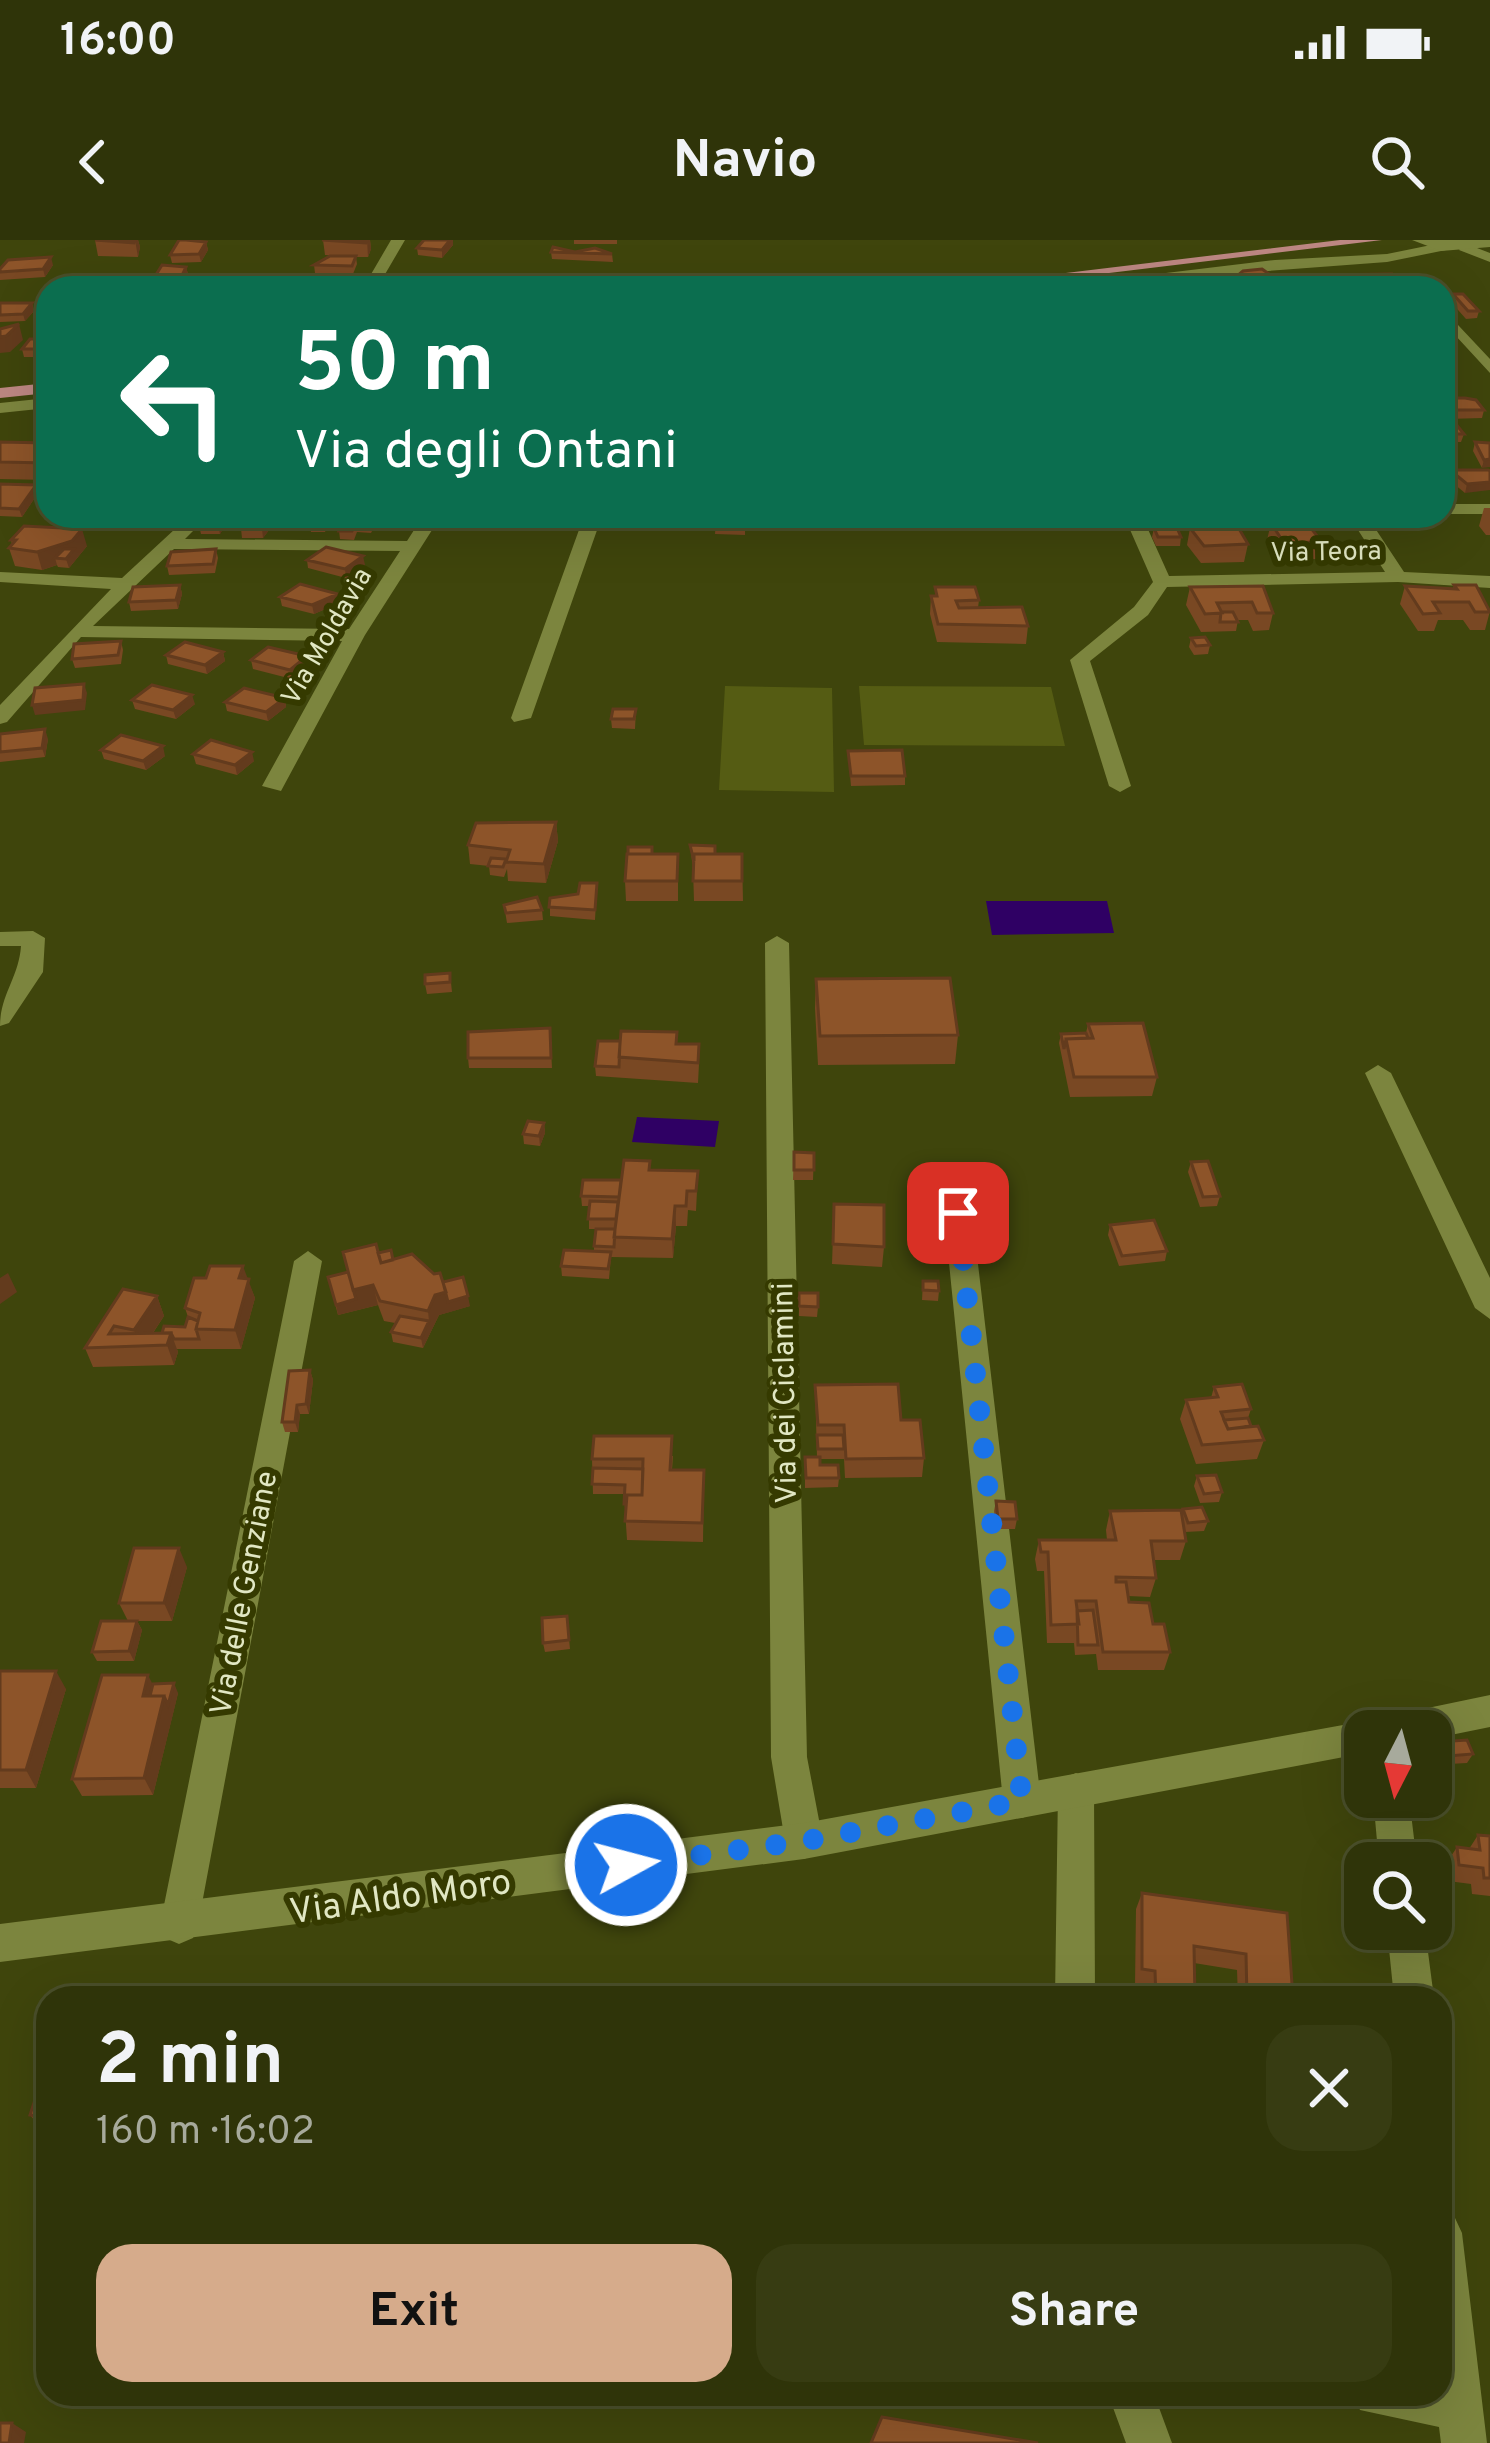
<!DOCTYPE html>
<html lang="en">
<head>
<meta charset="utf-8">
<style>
  body { margin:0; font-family:Overpass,sans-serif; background:#373c12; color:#f1f3f6; height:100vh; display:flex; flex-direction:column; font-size:45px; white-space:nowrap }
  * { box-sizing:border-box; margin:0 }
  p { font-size:39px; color:#a7aa9c }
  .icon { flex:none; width:66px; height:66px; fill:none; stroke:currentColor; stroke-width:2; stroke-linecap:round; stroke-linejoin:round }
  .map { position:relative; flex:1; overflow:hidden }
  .side { position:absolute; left:36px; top:1746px; width:1416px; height:420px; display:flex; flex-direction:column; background:#2f3409; border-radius:36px; box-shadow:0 12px 48px #0002,0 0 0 3px #4a4f2a }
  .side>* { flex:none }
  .banner { position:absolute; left:36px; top:36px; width:1419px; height:252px; border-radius:36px; box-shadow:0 12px 48px #0002,0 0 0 3px #4a4f2a; background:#0b6e4f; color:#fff; overflow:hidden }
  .needle { width:78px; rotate:186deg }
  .controls { position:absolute; left:1344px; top:1470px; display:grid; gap:24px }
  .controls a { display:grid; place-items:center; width:108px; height:108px; border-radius:24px; background:#2f3409; box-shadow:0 12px 48px #0002,0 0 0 3px #4a4f2a; font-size:60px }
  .pin { position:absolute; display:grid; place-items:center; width:102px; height:102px; color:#fff; margin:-51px; border-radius:24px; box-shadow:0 6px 18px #0006 }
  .me { position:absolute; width:132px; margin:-66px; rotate:83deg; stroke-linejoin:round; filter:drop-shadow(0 0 9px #0008) }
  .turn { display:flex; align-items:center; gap:42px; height:252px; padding:0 60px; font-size:54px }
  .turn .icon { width:156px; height:156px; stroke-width:2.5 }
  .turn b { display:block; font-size:84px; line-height:102px }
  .round { display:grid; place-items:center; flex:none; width:126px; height:126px; border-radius:36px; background:#373c12 }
  .summary { display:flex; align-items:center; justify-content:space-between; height:204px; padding:0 60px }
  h1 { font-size:72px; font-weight:700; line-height:90px }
  .button { display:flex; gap:24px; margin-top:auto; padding:24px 60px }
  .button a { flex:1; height:138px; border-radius:36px; background:#d6ab8b; color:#111; font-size:48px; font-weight:700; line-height:138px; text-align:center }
  .button a+a { background:#373c12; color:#f1f3f6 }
  .status { display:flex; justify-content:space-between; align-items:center; height:84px; padding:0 60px; background:#2f3409; direction:ltr }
  .status svg { height:33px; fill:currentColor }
  header { display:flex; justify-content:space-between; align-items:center; height:156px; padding:0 60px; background:#2f3409; font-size:54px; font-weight:700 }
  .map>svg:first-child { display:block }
  .green { fill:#555c13 }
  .water { fill:#2f0064 }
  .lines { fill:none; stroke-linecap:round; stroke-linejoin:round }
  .minor { fill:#7c853e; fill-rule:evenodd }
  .tertiary { fill:#7c853e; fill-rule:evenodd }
  .primary { fill:#bd8782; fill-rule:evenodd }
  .wall { fill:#794823 }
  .shaded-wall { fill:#633b1d }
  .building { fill:#8d5429; stroke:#633b1d; stroke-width:3 }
  .route { stroke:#1a73e8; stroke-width:21; stroke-dasharray:0 37.8 }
  .labels { text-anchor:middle; stroke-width:12; stroke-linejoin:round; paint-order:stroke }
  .far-street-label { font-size:27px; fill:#e1e7c3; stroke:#353a00 }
  .street-label { font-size:30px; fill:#e1e7c3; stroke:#353a00 }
  .near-street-label { font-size:36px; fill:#e1e7c3; stroke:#353a00 }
</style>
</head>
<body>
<div class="status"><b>16:00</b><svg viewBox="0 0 49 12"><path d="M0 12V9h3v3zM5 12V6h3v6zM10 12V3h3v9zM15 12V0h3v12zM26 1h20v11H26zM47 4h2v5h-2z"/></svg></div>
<header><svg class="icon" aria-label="back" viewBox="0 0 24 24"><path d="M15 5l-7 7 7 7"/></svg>Navio<svg class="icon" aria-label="search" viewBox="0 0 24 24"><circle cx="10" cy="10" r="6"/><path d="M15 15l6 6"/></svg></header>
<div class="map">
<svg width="1490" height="2203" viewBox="0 0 1490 2203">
  <rect width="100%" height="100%" fill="#3f450c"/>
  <path class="green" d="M725 446 832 448 834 552 719 550Z
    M859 446 1051 447 1065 506 864 505Z"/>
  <path class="water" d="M986 661H1107L1114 693 992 695Z
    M637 877 719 881 715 907 632 902Z"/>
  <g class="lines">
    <path class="minor" d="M391 0H405L377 48H363Z
      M1441 3 1446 10 1387 22 1041 48 1275 20 1387 14Z
      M1464 3 1490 13V22L1459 10Z
      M1443 69 1490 119V133L1443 82Z
      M48 114V127L35 130V124Z
      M48 158V168L0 173V163Z
      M1443 264H1490V274H1443Z
      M189 276H208L185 299 407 301 423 276H441L365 395 281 551 262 546 342 401 81 397 7 482 0 484V465L111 349 0 342V332L122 338ZM174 309 400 311 349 389 93 386Z
      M584 276H602L531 478 514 482 511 478Z
      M998 276H1016V277L1007 282Z
      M1124 276H1142L1169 336 1385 332 1349 276H1367L1404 332 1490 336V348L1398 342 1167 347 1148 375 1090 421 1131 546 1120 552 1109 546 1070 420 1134 367 1153 342Z
      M0 692 33 691 45 698 43 732 9 783 0 786C0 755 19 737 21 706H0Z
      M777 696 789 703 807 1517 823 1601 817 1613 804 1619 791 1613 785 1601 771 1517 765 703Z
      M1378 825 1391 833 1490 1038V1079L1475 1068 1365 833Z
      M958 963 972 973 1041 1561 1035 1573 1022 1578 1009 1573 1003 1561 944 973Z
      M308 1011 322 1021 198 1685 193 1698 179 1704 165 1698 160 1685 294 1021Z
      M1076 1533 1089 1538 1094 1550 1095 1758H1055L1058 1550 1063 1538Z
      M1373 1557H1409L1417 1623H1379Z
      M1387 1689H1425L1434 1758H1394Z
      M1440 1971 1455 1978 1462 1993 1487 2203H1441L1439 2187 1360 2170 1353 2154H1440Z
      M1108 2154H1154L1172 2203H1126Z"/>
    <path class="tertiary" d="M1412 0H1490V7L1441 11Z
      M1490 1455V1487L1431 1499V1491H1365V1513L804 1619 0 1722V1684L804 1583 1365 1481 1378 1486 1394 1475Z"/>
    <path class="primary" d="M1340 0H1382L985 48H941Z
      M48 143V153L0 158V148Z"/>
  </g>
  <path class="wall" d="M95 0H138L140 7 138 17 98 16Z
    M323 0H370L371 9 368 17H356L357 24 353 34 315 33 314 25 345 16 325 15Z
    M424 0H453V5L442 18 418 15 417 8Z
    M574 0H617V4H574Z
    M206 2 208 10 201 22 172 23 170 15Z
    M551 12 612 14 613 22 552 19Z
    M53 25 45 37 0 40V29Z
    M186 27 188 34 182 48 156 46 154 38Z
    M1321 35 1401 45 1400 48H1318Z
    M1272 36 1270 43 1234 45 1236 37Z
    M1453 54 1479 71 1477 78 1466 79 1451 62Z
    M0 63H32L34 71 25 81 0 82Z
    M44 107 36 117H24L22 109Z
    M1443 158 1484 170 1482 178 1447 179 1443 174Z
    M1443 182 1464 194 1461 202H1443Z
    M0 202 48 203V240L0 239Z
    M1475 202 1490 203 1482 228 1473 211Z
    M1450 230H1488L1465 253 1448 239Z
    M0 244 38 253 22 277 0 276Z
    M1484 268H1490V295H1486L1479 286Z
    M71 276H91L86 283H73Z
    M230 276H292L289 282H275L263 298H242L241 289 243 282H231Z
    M312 276H328L329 283 325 292H311L309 283Z
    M333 276H393L389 284 376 283 371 293 357 292 354 300 340 299 339 291 342 283H334Z
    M648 276H743L745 285V295L715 294 716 277Z
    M1175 276H1227L1226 284 1185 285Z
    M1253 276H1293V279L1255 280Z
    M1271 283 1310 287 1322 302 1318 319 1280 320 1267 300Z
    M199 285H225L220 294H201Z
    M1154 288 1181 297 1180 306H1156L1152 297Z
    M1190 288 1248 304 1244 322 1201 323 1187 305Z
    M11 300 87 306 69 328 58 327 57 325 42 330 15 326 9 308 12 305Z
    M216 309 218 318 215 333 169 335 167 326Z
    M307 320 365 325 346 338 308 328Z
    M180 345 182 354 178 369 131 371 129 362Z
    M1454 345 1490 371 1485 390H1470L1463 380H1438L1434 391H1418L1400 364 1405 346 1453 349Z
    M1263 346 1273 373 1269 390 1253 391 1248 380H1238L1236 391 1201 392 1186 365 1190 347Z
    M935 347 979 360 978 368 1028 386 1026 404 937 402 930 374 931 356H935Z
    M338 354 339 363 314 374 282 366 280 357Z
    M1191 398 1210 405 1208 414 1194 415 1189 407Z
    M121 401 123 410 121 424 75 428 72 419Z
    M223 412 225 421 207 434 168 424 166 415Z
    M251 420 309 426 292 439 253 429Z
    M285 458 286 467 268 481 227 471 225 462Z
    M132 460 195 464 176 479 135 469Z
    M636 469 635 489 612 488 611 479Z
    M0 494 48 499 45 517 0 522Z
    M101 510 165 516 146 530 104 519Z
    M848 511 905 536V545L851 546Z
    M193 514 254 521 237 535 196 524Z
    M556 582 558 601 546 643 508 641 507 629 504 637 490 635 489 626 470 624 468 605Z
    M690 605 715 614H742L743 661H694L693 629Z
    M678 614V661H626L625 641Z
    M597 643 595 680 550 676V658L578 654Z
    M504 665 542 670 543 680 507 683Z
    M450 733 452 752 427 754 425 744Z
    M816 739 958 795 955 824 818 825 815 768Z
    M1088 784 1157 837 1152 856 1070 857 1059 803 1061 794 1086 793Z
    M550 788 552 828H469L468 818Z
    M677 792V804L699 824 698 843 596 836 595 826 620 801Z
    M544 883 545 893 540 906 524 904 523 894Z
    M794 912 814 913 813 940H793Z
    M650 921V930L698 931 696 971 688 970 687 986H676L673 1018 611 1017 609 1039 562 1036 561 1026 594 1011V1006L615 989H589V966H582L581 956 621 940Z
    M1191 922 1220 956 1217 966 1200 967 1188 932Z
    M834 964 884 1007 882 1027 832 1024Z
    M1110 985 1167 1011 1165 1021 1119 1026 1108 995Z
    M378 1013 443 1042 470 1066 439 1075 423 1108 393 1102 391 1092 395 1083 384 1081 378 1065 338 1075 328 1037 348 1032Z
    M206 1038 247 1039 255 1058 241 1109H177L178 1112 174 1125 93 1127 85 1108 157 1056 164 1076 153 1093H162L185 1087 188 1077 185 1068Z
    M923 1041 939 1051 938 1061 922 1060Z
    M799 1053 818 1067 817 1077 799 1076Z
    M310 1130 313 1140 309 1174H300L298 1192H285L282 1182Z
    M815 1145 901 1180 924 1218 922 1237 845 1238 844 1219H820V1225L839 1238 838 1247 805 1248V1217H817Z
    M1214 1147 1251 1169 1248 1178 1251 1186 1264 1200 1257 1219 1196 1224 1180 1179 1186 1160 1211 1158Z
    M673 1216 672 1230H704L703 1302 627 1300 624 1254H593L592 1219Z
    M1197 1236 1222 1252 1219 1262 1200 1263 1194 1246Z
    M996 1261 1017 1279 1015 1289H996L994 1271Z
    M1183 1269 1208 1281 1204 1291 1185 1292 1186 1301 1180 1320H1153L1156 1338 1150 1357 1128 1356 1129 1362 1153 1384 1170 1412 1164 1430H1098L1096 1414 1075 1415 1074 1403H1047L1044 1331H1037L1035 1319 1039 1300H1107L1106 1290 1110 1271 1181 1274Z
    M187 1327 172 1381H137L142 1390 134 1421H97L92 1412 128 1381 119 1363Z
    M567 1376 570 1409 545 1412 543 1403Z
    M0 1431 66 1449 36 1548H0Z
    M153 1444 178 1453 153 1555 82 1556 72 1539Z
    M1437 1502 1473 1514 1467 1523 1449 1524 1445 1532H1431L1432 1511Z
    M1478 1595 1490 1596V1656L1472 1654 1471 1644 1448 1641 1446 1624 1457 1607 1469 1609Z
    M1142 1653 1287 1673 1293 1758H1238L1237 1730 1194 1723 1195 1758H1149V1746L1135 1745 1136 1669Z
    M48 1820V1883L36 1882 30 1875Z"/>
  <path class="shaded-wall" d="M135 0H138L140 7 138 17Z
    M367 0H370L371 9 368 17Z
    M450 0H453V5L442 18V10Z
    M206 2 208 10 201 22 199 14Z
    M51 17 53 25 45 37 43 29Z
    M186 27 188 34 182 48 180 40Z
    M1365 42 1364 48H1328L1329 46Z
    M32 63 34 71 25 81 23 74Z
    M19 84 23 100 10 112 0 113V97Z
    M42 99 44 107 36 117 34 109Z
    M1490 219V227L1482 228 1484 220Z
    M1490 242V250L1465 253 1467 244Z
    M36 245 38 253 22 277 19 269Z
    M223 276 225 285 220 294 218 285Z
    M271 276H274L275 282 263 298 262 289Z
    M82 289 87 306 69 328 66 319 55 318 57 325 42 330 37 312Z
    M363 316 365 325 346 338 345 329Z
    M180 345 182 354 178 369 176 360Z
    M338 354 339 363 314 374 312 365Z
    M223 412 225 421 207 434 205 425Z
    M307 416 309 426 292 439 290 430Z
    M84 444 87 453 85 470 35 475 32 465Z
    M192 455 195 464 176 479 173 470Z
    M285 458 286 467 268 481 266 472Z
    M45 489 48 499 45 517 42 508Z
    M163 506 165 516 146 530 143 521Z
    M252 512 254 521 237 535 235 525Z
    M556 582 558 601 546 643 544 624Z
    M544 883 545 893 540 906 539 896Z
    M675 966 676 986 673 1018 672 999Z
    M243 1026 255 1058 241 1109 235 1090 239 1038Z
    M8 1033 17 1052 0 1064V1038Z
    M373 1045 378 1065 338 1075 336 1065 353 1050Z
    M446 1052 450 1072 439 1075 423 1108 421 1098 429 1081 428 1071 435 1055Z
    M157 1056 164 1076 144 1106H140L134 1090Z
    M468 1056 470 1066 450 1072 448 1062Z
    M171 1093 178 1112 174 1125 167 1105Z
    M310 1130 313 1140 309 1174 306 1164Z
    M297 1165 300 1174 298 1192 295 1182Z
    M179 1308 187 1327 172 1381 164 1363Z
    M137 1381 142 1390 134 1421 129 1411Z
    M56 1431 66 1449 36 1548 26 1530Z
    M148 1435 157 1453 154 1465 143 1456Z
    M174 1443 178 1453 173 1474 168 1465Z
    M164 1456 173 1474 153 1555 144 1538Z
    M12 2183 26 2192 24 2203H9Z"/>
  <path class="building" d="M95 0H135L134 3Z
    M179 0H186L206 2 199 14 170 15Z
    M322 0H367L366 3Z
    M424 0H450L442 10 417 8Z
    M553 7 575 12 595 8 612 14 551 12Z
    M330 16H356L352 26 314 25Z
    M51 17 43 29 0 32V29L8 20Z
    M162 25 186 27 180 40 154 38Z
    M1262 29 1272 36 1236 37 1243 31Z
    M1392 34 1401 45 1365 42 1329 46 1321 35Z
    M401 41 427 42 423 48H395Z
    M1453 54H1463L1479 71H1468Z
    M0 63H32L23 74 0 75Z
    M19 84 6 96 0 97V89Z
    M30 99H42L34 109H22Z
    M1443 158H1465L1476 160 1484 170H1449L1443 163Z
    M1443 182 1455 183 1464 194H1443Z
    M0 202 48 203V223L0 222Z
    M1475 202 1490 203V219L1484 220Z
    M1450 230H1488L1490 231V242L1467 244Z
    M0 244 36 245 19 269 0 268Z
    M203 276H223L218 285H199Z
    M244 276H271L262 289H241Z
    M312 276H327L324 283H309Z
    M346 276H374L370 284H356L352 291H339Z
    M716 276 745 277V286H715Z
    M1312 281 1310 287 1322 302 1284 303 1271 283Z
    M24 286 82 289 72 301 37 312 9 308 16 300H11Z
    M1238 287 1248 304 1204 306 1190 288Z
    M1154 288H1177L1181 297H1158Z
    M326 307 363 316 345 329 307 320Z
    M64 309H74L66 319 55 318Z
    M216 309 213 324 167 326 171 312Z
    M300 344 338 354 312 365 280 357Z
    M180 345 176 360 129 362 133 347Z
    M1454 345H1476L1490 372H1475L1469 362H1433L1440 373 1423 374 1405 346 1457 349Z
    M1263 346 1273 373H1257L1252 362 1217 363 1222 373 1205 374 1190 347Z
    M935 347H975L979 360 956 361 959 368 1022 367 1028 386 938 384 931 356H937Z
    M1221 372H1233L1238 382H1220Z
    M1205 397 1210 405 1196 406 1191 398Z
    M121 401 118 415 72 419 74 404Z
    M185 402 223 412 205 425 166 415Z
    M268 407 307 416 290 430 251 420Z
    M84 444 83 460 32 465 35 448Z
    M152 445 192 455 173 470 132 460Z
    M244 448 285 458 266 472 225 462Z
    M613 469H636L634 479H611Z
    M45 489 42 508 0 512V494Z
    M121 495 163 506 143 521 101 510Z
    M211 500 252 512 235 525 193 514Z
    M902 510 905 536H851L848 511Z
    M556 582 544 624 506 622 510 610 468 605 476 583Z
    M690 605 715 606V614H694V621Z
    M628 607H652V614H628Z
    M627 614H678L677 641H625Z
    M694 614H742V641H693Z
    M491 618 506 619 503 627 488 626Z
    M580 643H597L595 670 549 667 550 658 578 654Z
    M537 657 542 670 506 673 504 665Z
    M450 733V742L425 744V735Z
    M950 738 958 795 820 796 816 739Z
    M1143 783 1157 837H1074L1066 799 1093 798 1088 784Z
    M550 788 551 818H468V792Z
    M621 791 677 792 676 804H699L698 823 619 817Z
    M1086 793 1088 798 1066 799 1064 809 1061 794Z
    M598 801H620L619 827 595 826Z
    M528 881 544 883 539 896 523 894Z
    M794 912 814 913V930H794Z
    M624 920 650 921 649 930 698 931 696 951H687L686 966H675L672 999 614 997Z
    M1208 921 1220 956 1203 957 1191 922Z
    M583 940H621L619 957 581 956Z
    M590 961 618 962 616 979H588Z
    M834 964 884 965V1007L833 1004Z
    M1154 980 1167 1011 1122 1016 1110 985Z
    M596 989H615L614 1007 594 1006Z
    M376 1004 381 1023 412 1014 434 1034 440 1033 446 1052 435 1055 428 1071 380 1061 373 1045 353 1050 343 1012Z
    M391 1010 393 1020 381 1023 378 1013Z
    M564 1010 611 1012 608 1029 561 1026Z
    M210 1026H243L239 1038 249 1039 235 1090 196 1089 200 1073 185 1068 194 1038H206Z
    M348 1032 356 1059 336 1065 328 1037Z
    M463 1037 468 1056 448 1062 443 1042Z
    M923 1041H938L939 1051 923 1050Z
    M123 1049 157 1056 134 1090 114 1086 109 1094 171 1093 167 1105 85 1108Z
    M799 1053H818V1067L799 1066Z
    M400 1076 429 1081 421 1098 391 1092Z
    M188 1077 198 1081 196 1089 199 1099H174L171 1093H162L164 1086 185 1087Z
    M310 1130 306 1164 297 1165 295 1182H282L289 1131Z
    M898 1144 901 1180H920L924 1218 846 1219 844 1185H818L815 1145Z
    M1242 1144 1251 1169 1221 1172 1228 1189 1258 1186 1264 1200 1202 1205 1186 1160 1218 1157 1214 1147Z
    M1248 1178 1251 1186 1228 1189 1224 1180Z
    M817 1195H843L844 1209H818Z
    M594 1196H672L670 1230H704L702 1283 625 1281 627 1255H642L643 1219H592Z
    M805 1217H820V1225H838L839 1238H806Z
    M593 1228 643 1229 642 1255H627L626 1264H624L625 1245 592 1244Z
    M1216 1235 1222 1252 1204 1254 1197 1236Z
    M996 1261 1015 1262 1017 1279H998Z
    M1202 1267 1208 1281 1188 1283 1183 1269Z
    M1181 1270 1186 1301H1151L1156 1338 1116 1337V1342H1126L1129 1362 1149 1363 1153 1384H1164L1170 1412H1103L1096 1361H1076L1079 1384 1051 1385 1048 1312H1041L1039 1300H1116L1110 1271Z
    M134 1308H179L164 1363H119Z
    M1093 1370 1098 1405H1078L1077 1371Z
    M567 1376 569 1400 543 1403 542 1378Z
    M101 1381H137L129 1411 92 1412Z
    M0 1431H56L26 1530H0Z
    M102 1435H148L143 1456H164L144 1538 72 1539Z
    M174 1443 168 1465 164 1456H150L153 1444Z
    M1467 1500 1473 1514 1447 1516 1450 1523H1436L1433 1514H1441L1437 1502Z
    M1478 1595 1490 1596V1638H1484L1483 1628 1459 1625 1457 1607 1480 1610Z
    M1142 1653 1287 1673 1293 1758H1247L1246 1714 1194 1706 1195 1758H1156L1155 1731 1142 1729Z
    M48 1820V1877L30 1875Z
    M882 2177 1038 2203H871Z
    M0 2183H12L9 2203H0Z"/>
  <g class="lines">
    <path class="route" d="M626 1625 804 1601 1022 1561 958 973"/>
  </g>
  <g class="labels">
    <g class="far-street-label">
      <text transform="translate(1326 311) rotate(-1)" y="9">Via Teora</text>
      <text transform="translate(326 396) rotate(-60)" y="9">Via Moldavia</text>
    </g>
    <g class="street-label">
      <text transform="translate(784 1153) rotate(-91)" y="10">Via dei Ciclamini</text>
      <text transform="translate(243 1353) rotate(-79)" y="10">Via delle Genziane</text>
    </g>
    <g class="near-street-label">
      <text transform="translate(400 1655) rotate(-8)" y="13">Via Aldo Moro</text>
    </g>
  </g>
</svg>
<div class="controls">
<a><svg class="needle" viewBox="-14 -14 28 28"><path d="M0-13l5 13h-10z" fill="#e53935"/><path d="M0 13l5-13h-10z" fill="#a7aa9c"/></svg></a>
<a><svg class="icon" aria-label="search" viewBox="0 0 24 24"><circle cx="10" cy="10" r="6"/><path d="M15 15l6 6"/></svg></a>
</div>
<div class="pin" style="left:958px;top:973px;background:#d93025"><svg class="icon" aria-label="arrive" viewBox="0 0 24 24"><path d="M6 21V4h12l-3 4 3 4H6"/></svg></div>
<svg class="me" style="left:626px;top:1625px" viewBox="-20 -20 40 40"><circle r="17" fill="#1a73e8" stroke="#fff" stroke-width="3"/><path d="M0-11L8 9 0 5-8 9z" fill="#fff"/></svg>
<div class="banner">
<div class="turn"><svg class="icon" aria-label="left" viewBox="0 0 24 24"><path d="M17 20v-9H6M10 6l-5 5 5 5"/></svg><div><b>50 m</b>Via degli Ontani</div></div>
</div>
<section class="side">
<div class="summary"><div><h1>2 min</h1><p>160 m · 16:02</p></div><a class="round"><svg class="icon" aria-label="close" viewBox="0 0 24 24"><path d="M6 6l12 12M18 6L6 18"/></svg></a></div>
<div class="button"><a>Exit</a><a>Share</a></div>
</section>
</div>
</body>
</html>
